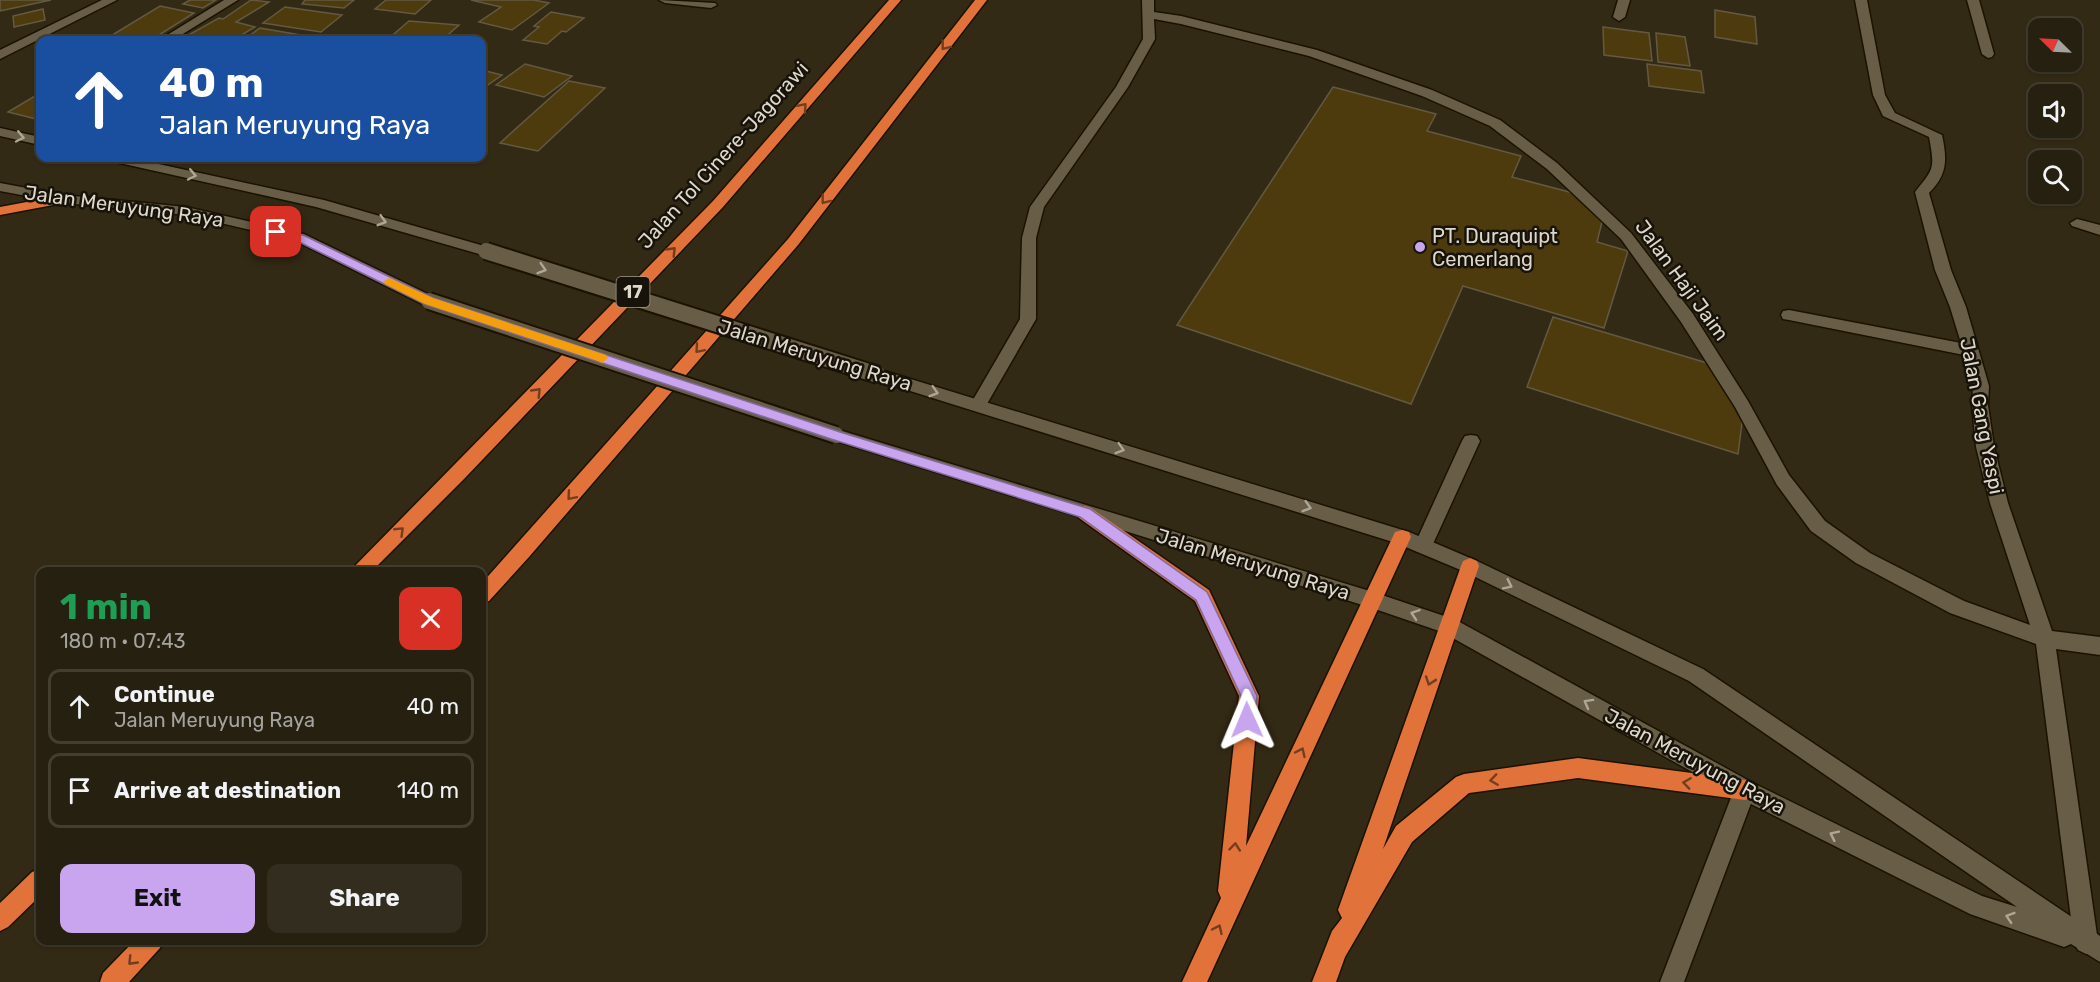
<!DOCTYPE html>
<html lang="en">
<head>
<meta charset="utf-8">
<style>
  body { margin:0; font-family:Rubik,sans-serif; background:#322d1e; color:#f1f3f6; height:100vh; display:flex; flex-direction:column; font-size:22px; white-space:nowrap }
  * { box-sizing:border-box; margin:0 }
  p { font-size:20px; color:#a4a39f }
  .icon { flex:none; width:33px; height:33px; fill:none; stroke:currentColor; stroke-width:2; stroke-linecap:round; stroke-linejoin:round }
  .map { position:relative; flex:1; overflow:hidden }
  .details { position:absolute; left:36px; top:567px; width:450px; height:378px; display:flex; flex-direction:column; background:#262010; border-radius:12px; box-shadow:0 2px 4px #0004,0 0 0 2px #423e30 }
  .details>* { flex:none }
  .guide { position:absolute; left:36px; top:36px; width:450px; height:126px; border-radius:12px; box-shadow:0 2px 4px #0004,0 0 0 2px #423e30; background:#1a4fa0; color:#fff; overflow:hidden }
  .needle { width:39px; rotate:294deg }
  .fabs { position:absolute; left:2028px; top:18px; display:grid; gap:12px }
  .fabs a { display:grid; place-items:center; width:54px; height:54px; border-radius:12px; background:#262010; box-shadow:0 2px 4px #0004,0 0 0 2px #423e30; font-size:30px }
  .pin { position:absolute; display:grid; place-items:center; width:51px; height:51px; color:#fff; margin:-26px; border-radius:12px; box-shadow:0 3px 9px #0006 }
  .me { position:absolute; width:66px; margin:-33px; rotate:359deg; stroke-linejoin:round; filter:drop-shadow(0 0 4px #0008) }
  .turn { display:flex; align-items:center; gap:21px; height:126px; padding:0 24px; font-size:27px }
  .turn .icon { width:78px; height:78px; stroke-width:2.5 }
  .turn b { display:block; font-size:42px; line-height:51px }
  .round { display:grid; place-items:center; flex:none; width:63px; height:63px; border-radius:12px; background:#322d1e }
  .head { display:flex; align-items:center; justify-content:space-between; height:102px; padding:0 24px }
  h1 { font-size:36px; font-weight:700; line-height:45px; color:#1e9e55 }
  .action { display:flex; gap:12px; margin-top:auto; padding:12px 24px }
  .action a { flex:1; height:69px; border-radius:12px; background:#c8a5ee; color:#111; font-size:24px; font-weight:700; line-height:69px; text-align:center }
  .action a+a { background:#322d1e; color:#f1f3f6 }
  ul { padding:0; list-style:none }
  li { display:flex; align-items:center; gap:18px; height:75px; margin:0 12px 9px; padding:0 12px; border:3px solid #423e30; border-radius:12px }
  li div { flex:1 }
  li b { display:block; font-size:22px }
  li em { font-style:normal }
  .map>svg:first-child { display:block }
  .building { fill:#4e3b0d; stroke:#635943; stroke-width:1.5 }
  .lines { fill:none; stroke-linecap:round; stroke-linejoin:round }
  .service-casing { stroke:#1b1201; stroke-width:3 }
  .minor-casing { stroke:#1b1201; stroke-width:3 }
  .tertiary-casing { stroke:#1b1201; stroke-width:3 }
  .secondary-casing { stroke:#1b1201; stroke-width:3 }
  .motorway-casing { stroke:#1b1201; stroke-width:3 }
  .service { fill:#685e47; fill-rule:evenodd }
  .minor { fill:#685e47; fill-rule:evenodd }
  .tertiary { fill:#685e47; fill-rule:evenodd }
  .secondary { fill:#685e47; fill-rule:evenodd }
  .motorway { fill:#e17239; fill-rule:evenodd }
  .secondary-bridge-casing { stroke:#1b1201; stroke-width:20; stroke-linecap:butt }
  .secondary-bridge { stroke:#685e47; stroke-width:16 }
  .oneway { stroke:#723e1f }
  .oneway2 { stroke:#afa796 }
  .route { fill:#c8a5ee; stroke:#826b9b; stroke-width:1.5 }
  .slow { fill:#f59e0b }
  .poi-dot { fill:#c8a5ee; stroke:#17130a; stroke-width:2 }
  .labels { text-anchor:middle; stroke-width:5; stroke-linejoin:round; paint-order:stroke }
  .shield { fill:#17130a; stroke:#a29d91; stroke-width:1.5 }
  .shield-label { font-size:18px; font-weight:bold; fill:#ded8cb }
  .street-label { font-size:20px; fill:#ded8cb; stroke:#17130a }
  .poi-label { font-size:20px; fill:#ded8cb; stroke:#17130a; text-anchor:start }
</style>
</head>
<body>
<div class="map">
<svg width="2100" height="982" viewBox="0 0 2100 982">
  <rect width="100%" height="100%" fill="#332a15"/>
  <path class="building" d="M0 0H51L0 11Z
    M190 0H216L203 8 183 4Z
    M251 0 269 2 236 22 255 27 233 40H197L185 37 219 18 223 19Z
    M305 0H354L344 8 302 4Z
    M386 0H431L415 14 375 9Z
    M471 0H534L549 3 512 30 479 22 501 7Z
    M160 6 194 13 151 40H104Z
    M285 7 342 15 321 32 263 23Z
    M43 9 45 20 14 27 13 16Z
    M1715 10 1755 17 1757 44 1715 37Z
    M551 12 584 18 566 32 562 31 547 44 523 40 539 27 534 26Z
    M409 21 459 25 442 40H387Z
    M1603 27 1649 33 1652 61 1604 55Z
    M260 28 324 39 243 40Z
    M1656 33 1685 37 1690 66 1658 62Z
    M525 64 572 76 544 97 496 85Z
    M1647 64 1701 71 1704 93 1649 86Z
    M482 70 502 75 482 89Z
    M569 81 605 88 538 151 500 143Z
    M1333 87 1436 114 1427 131 1521 156 1512 177 1573 193 1602 222 1597 242 1628 251 1604 328 1463 286 1411 404 1177 325Z
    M40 93V120L8 112Z
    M1553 317 1707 363 1743 415 1738 454 1527 387Z"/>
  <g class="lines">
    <g class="service-casing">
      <path id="service" d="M1471 435 1477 436 1480 441 1432 546 1430 551 1423 553 1416 551 1414 546 1462 441 1465 436Z"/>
    </g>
    <g class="minor-casing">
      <path id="minor" d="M224 0H238L173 40H159Z
        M659 0 715 3 717 5 711 8 665 3Z
        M1142 0H1154V12L1181 16 1317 50 1432 90 1500 120 1557 163 1631 233 1693 314 1748 401 1789 475 1825 521 1870 553 1964 601 2030 625 1990 503 1976 447 1972 405 1973 386 1964 355 1789 320 1783 319 1781 315 1783 311 1789 310 1961 343 1950 307 1935 270 1915 192C1934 168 1935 169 1929 137L1883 116 1873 95 1855 0H1867L1885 95 1895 113 1942 135C1947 159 1948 174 1929 193L1951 270 1966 307 1989 386 1988 405 1994 447 2008 503 2052 631 2100 637V655L2056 649 2098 942 2094 950 2086 954 2078 950 2074 942 2036 644 1950 613 1856 563 1811 531 1777 485 1735 407 1681 322 1621 239 1547 169 1490 126 1422 96 1309 56 1181 24 1154 19 1155 39 1128 87 1044 207 1036 238V319L984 409H972L970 405 1020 319 1022 238 1030 207 1116 87 1143 39Z
        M1618 0H1630L1625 17 1619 21 1613 17Z
        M1967 0H1979L1994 54 1992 57 1988 58 1982 54Z
        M2077 219 2100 225V235L2072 226 2070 223Z
        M1745 780 1753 783 1756 790 1684 982H1660L1734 790 1737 783Z"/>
    </g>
    <g class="tertiary-casing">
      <path id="tertiary" d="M102 0H117L0 59V50Z"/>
    </g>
    <g class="secondary-casing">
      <path id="secondary" d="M0 128 40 137V145L0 136Z
        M108 158H131L324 200 491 248 493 251 486 256 316 207 115 162Z
        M0 183 64 195 186 207 304 234 434 297 437 301 429 306 424 305 294 240 186 215 64 203 0 191Z
        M878 369 1409 532 1477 561 1703 669 2100 936V962L2071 944 2064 947 1970 914 1737 797 1442 632 1372 608 830 439 827 435 830 431 836 429 1373 592 1456 620 1753 783 1982 896 2017 907 1689 681 1463 571 1396 543 872 379 870 375 872 371Z"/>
    </g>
    <g class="motorway-casing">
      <path id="motorway" d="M889 0H901L723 207 464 479 371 572H349L713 201Z
        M975 0H987L798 245 529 557 489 601 482 603V583L788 239Z
        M64 195 71 199 69 202 0 215V207Z
        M1085 506 1091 508 1209 590 1256 690 1259 696 1246 846 1395 532 1402 530 1409 532 1411 537 1207 982H1182L1221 898 1218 891 1239 696 1195 601 1079 518 1076 513 1079 508Z
        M1470 558 1477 561 1479 566 1383 849 1396 826 1456 777 1464 774 1578 758 1745 780 1753 783 1756 790 1753 797 1745 800 1578 778 1469 793 1412 842 1345 957 1336 982H1312L1332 931 1342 918 1338 910 1461 566 1463 561Z
        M40 869V896L8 927 0 931V903L32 872Z
        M135 940H164L160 948 129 982H100L103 973Z"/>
    </g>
    <use href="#service" class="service"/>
    <use href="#minor" class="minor"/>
    <use href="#tertiary" class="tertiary"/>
    <use href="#secondary" class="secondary"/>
    <use href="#motorway" class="motorway"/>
    <g class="secondary-bridge-casing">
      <path id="secondary-bridge" d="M486 251 878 375
        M429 301 836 435"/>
    </g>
    <use href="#secondary-bridge" class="secondary-bridge"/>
  </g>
  <defs><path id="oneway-chevron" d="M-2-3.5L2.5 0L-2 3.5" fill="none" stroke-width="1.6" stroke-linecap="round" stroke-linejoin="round" transform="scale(1.5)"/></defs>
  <g class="oneway">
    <use href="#oneway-chevron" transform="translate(945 46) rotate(128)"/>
    <use href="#oneway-chevron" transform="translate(803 107) rotate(-49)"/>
    <use href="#oneway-chevron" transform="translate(825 200) rotate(128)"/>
    <use href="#oneway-chevron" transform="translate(672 251) rotate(-46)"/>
    <use href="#oneway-chevron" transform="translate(699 349) rotate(131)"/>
    <use href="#oneway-chevron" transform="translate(537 392) rotate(-46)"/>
    <use href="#oneway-chevron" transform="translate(571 496) rotate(131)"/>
    <use href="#oneway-chevron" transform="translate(400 531) rotate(-44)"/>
    <use href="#oneway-chevron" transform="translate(1430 681) rotate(109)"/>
    <use href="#oneway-chevron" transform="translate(1301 752) rotate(-65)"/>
    <use href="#oneway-chevron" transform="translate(1494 780) rotate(172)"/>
    <use href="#oneway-chevron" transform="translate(1687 783) rotate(-172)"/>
    <use href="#oneway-chevron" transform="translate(1235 847) rotate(-84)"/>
    <use href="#oneway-chevron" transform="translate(1218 929) rotate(-65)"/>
    <use href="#oneway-chevron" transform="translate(132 961) rotate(134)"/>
  </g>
  <g class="oneway2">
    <use href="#oneway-chevron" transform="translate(20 137) rotate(12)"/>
    <use href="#oneway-chevron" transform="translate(192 175) rotate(12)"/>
    <use href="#oneway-chevron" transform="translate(382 221) rotate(16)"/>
    <use href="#oneway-chevron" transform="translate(542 269) rotate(17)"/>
    <use href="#oneway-chevron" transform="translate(934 392) rotate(17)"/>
    <use href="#oneway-chevron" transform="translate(1120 449) rotate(17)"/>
    <use href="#oneway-chevron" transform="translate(1307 507) rotate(17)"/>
    <use href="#oneway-chevron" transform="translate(1508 585) rotate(26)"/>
    <use href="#oneway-chevron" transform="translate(1415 614) rotate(-161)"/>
    <use href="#oneway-chevron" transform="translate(1588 703) rotate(-151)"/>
    <use href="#oneway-chevron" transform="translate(1834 835) rotate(-154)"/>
    <use href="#oneway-chevron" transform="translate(2010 917) rotate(-162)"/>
  </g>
  <path class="route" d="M276 229 303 235 433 298 840 432 1090 509 1207 592 1257 696 1253 725 1247 727 1241 725 1239 720 1241 696 1196 600 1080 517 831 439 425 304 295 240 272 234V230Z"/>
  <path class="slow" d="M389 278 433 298 606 355 608 358 602 363 598 361 425 304 385 284 383 282Z"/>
  <circle class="poi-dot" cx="1420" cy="247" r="6"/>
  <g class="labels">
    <rect class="shield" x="616.5" y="277" width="33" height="30" rx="4.5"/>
    <g class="shield-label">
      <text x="633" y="298">17</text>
    </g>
    <g class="street-label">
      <text transform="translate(723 155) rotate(-48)" y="7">Jalan Tol Cinere-Jagorawi</text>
      <text transform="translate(124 206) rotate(8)" y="7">Jalan Meruyung Raya</text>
      <text transform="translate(1682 280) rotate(54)" y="7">Jalan Haji Jaim</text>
      <text transform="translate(815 355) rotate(17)" y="7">Jalan Meruyung Raya</text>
      <text transform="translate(1982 416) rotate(79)" y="7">Jalan Gang Yaspi</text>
      <text transform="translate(1253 564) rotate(17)" y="7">Jalan Meruyung Raya</text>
      <text transform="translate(1695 761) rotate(28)" y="7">Jalan Meruyung Raya</text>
    </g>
    <g class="poi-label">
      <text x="1432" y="243">PT. Duraquipt<tspan x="1432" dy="23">Cemerlang</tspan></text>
    </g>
  </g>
</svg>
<div class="fabs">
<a><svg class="needle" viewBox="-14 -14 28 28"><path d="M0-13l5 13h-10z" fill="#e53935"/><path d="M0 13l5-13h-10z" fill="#a4a39f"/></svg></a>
<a><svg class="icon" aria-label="sound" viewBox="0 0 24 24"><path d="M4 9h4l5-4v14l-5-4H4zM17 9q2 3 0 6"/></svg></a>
<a><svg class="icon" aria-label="search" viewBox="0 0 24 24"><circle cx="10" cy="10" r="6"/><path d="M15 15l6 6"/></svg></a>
</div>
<div class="pin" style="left:276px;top:232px;background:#d93025"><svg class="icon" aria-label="arrive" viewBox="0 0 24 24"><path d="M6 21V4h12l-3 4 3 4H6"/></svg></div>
<svg class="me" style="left:1247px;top:720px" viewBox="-20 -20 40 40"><path d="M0-17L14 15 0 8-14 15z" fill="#c8a5ee" stroke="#fff" stroke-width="4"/></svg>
<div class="guide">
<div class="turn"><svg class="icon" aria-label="ahead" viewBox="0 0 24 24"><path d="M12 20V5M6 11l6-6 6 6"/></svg><div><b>40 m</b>Jalan Meruyung Raya</div></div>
</div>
<section class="details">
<div class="head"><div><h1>1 min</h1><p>180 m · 07:43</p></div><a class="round" style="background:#d93025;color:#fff"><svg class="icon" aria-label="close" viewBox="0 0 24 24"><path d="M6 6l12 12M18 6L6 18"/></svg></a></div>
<ul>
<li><svg class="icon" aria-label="ahead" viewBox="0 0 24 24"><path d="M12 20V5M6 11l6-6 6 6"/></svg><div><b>Continue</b><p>Jalan Meruyung Raya</p></div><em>40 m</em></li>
<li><svg class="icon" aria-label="arrive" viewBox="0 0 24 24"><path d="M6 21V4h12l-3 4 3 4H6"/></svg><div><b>Arrive at destination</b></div><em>140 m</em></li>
</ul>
<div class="action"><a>Exit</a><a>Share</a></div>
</section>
</div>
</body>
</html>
